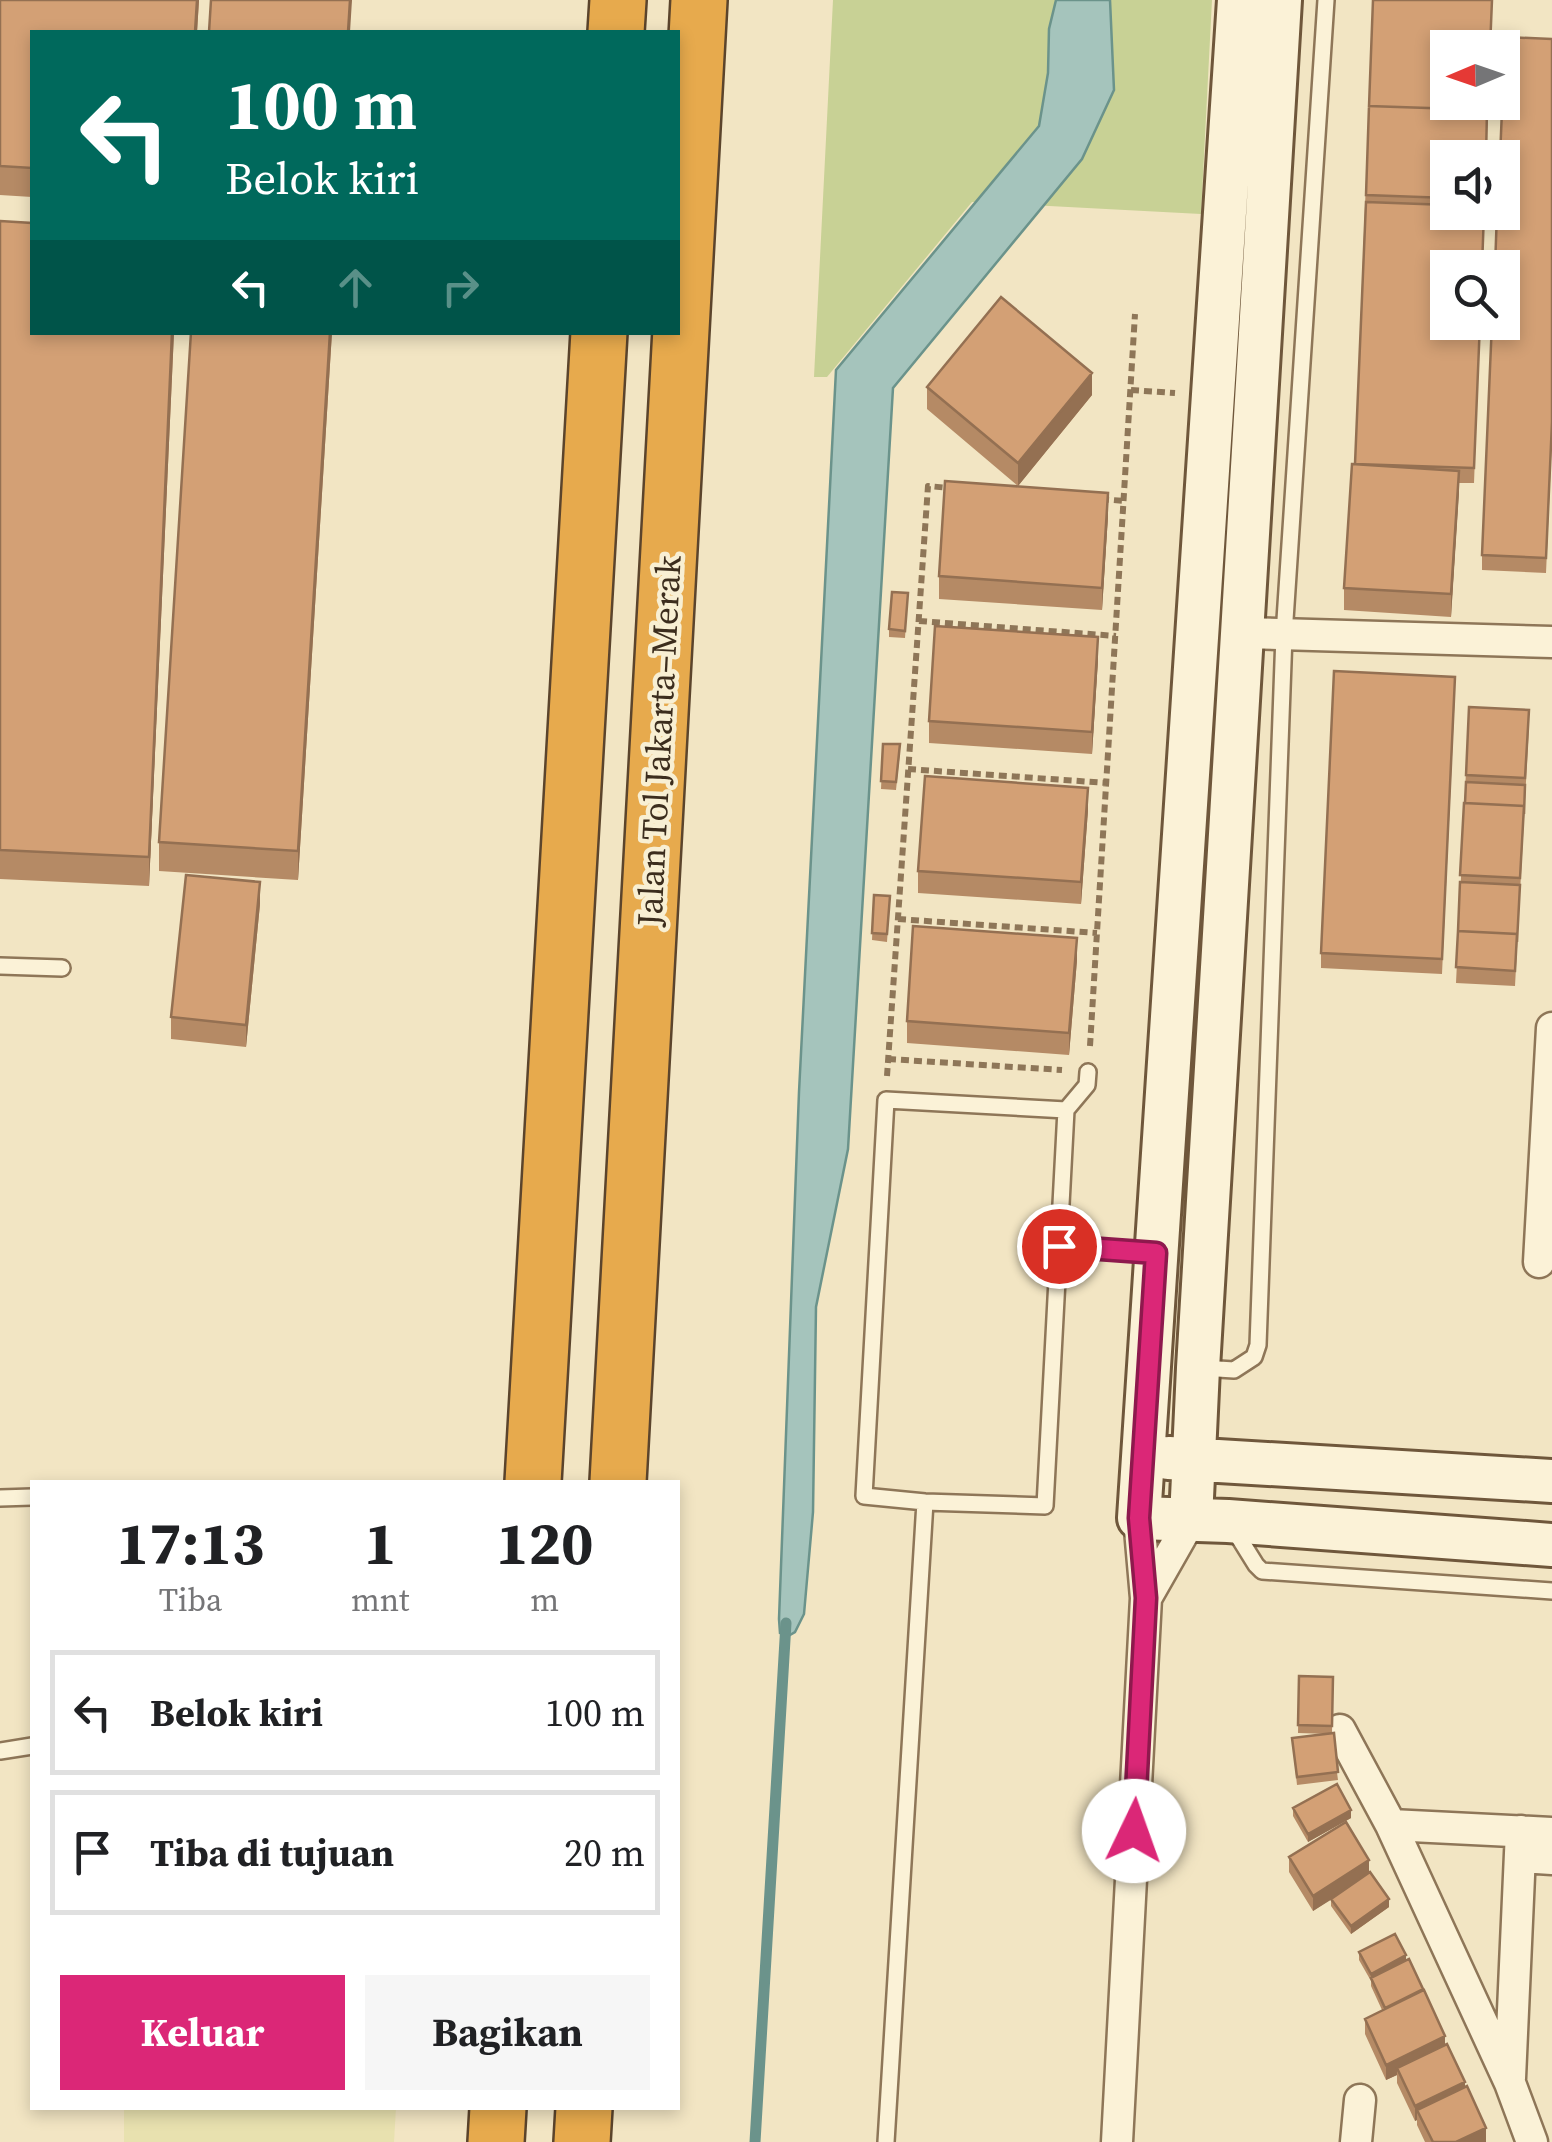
<!DOCTYPE html>
<html lang="id">
<head>
<meta charset="utf-8">
<style>
  body { margin:0; font-family:"Source Serif 4",serif; background:#f6f6f6; color:#202124; height:100vh; display:flex; flex-direction:column; font-size:38px; white-space:nowrap }
  * { box-sizing:border-box; margin:0 }
  p { font-size:32px; color:#757577 }
  .icon { flex:none; width:55px; height:55px; fill:none; stroke:currentColor; stroke-width:2; stroke-linecap:round; stroke-linejoin:round }
  .map { position:relative; flex:1; overflow:hidden }
  .details { position:absolute; left:30px; top:1480px; width:650px; height:630px; display:flex; flex-direction:column; background:#fff; border-radius:0px; box-shadow:0 5px 15px #0003 }
  .details>* { flex:none }
  .hud { position:absolute; left:30px; top:30px; width:650px; height:305px; border-radius:0px; box-shadow:0 5px 15px #0003; background:#00695c; color:#fff; overflow:hidden }
  .needle { width:65px; rotate:268deg }
  .controls { position:absolute; left:1430px; top:30px; display:grid; gap:20px }
  .controls a { display:grid; place-items:center; width:90px; height:90px; border-radius:0px; background:#fff; box-shadow:0 5px 15px #0003; font-size:50px }
  .pin { position:absolute; display:grid; place-items:center; width:85px; height:85px; color:#fff; margin:-42px; border:5px solid #fff; border-radius:50%; box-shadow:0 2px 10px #0007 }
  .me { position:absolute; width:110px; margin:-55px; rotate:3deg; stroke-linejoin:round; filter:drop-shadow(0 0 8px #0008) }
  .turn { display:flex; align-items:center; gap:35px; height:210px; padding:0 30px; font-size:45px }
  .turn .icon { width:130px; height:130px; stroke-width:2.5 }
  .turn b { display:block; font-size:70px; line-height:85px }
  .lanes { display:flex; align-items:center; height:95px; padding:0 30px; background:#0003; justify-content:center; gap:50px; direction:ltr }
  .lanes .off { opacity:.35 }
  .eta { display:flex; justify-content:space-evenly; align-items:center; height:170px; text-align:center }
  .eta b { font-size:60px; font-weight:700; line-height:70px }
  .cta { display:flex; gap:20px; margin-top:auto; padding:20px 30px }
  .cta a { flex:1; height:115px; border-radius:0px; background:#db2777; color:#fff; font-size:40px; font-weight:700; line-height:115px; text-align:center }
  .cta a+a { background:#f6f6f6; color:#202124 }
  ul { padding:0; list-style:none }
  li { display:flex; align-items:center; gap:30px; height:125px; margin:0 20px 15px; padding:0 10px; border:5px solid #e0e0e0; border-radius:0px }
  li div { flex:1 }
  li b { display:block; font-size:38px }
  li em { font-style:normal }
  .map>svg:first-child { display:block }
  .farmland { fill:#e8e1af }
  .green { fill:#c8d195 }
  .water { fill:#a5c4bc; stroke:#6b938b; stroke-width:2.5 }
  .lines { fill:none; stroke-linecap:round; stroke-linejoin:round }
  .stream { stroke:#6b938b; stroke-width:11 }
  .lane-casing { stroke:#8e7658; stroke-width:20 }
  .street-casing { stroke:#8e7658; stroke-width:35 }
  .secondary-casing { stroke:#6f573b; stroke-width:48 }
  .highway-casing { stroke:#5b442c; stroke-width:60 }
  .path { stroke:#8e7658; stroke-width:6; stroke-dasharray:8 5; stroke-linecap:butt }
  .lane { stroke:#fbf2d7; stroke-width:15 }
  .street { stroke:#fbf2d7; stroke-width:30 }
  .secondary { stroke:#fbf2d7; stroke-width:42 }
  .highway { stroke:#e7aa4d; stroke-width:55 }
  .wall { fill:#b58a65 }
  .shaded-wall { fill:#947052 }
  .building { fill:#d3a075; stroke:#947052; stroke-width:2.5 }
  .route-casing { stroke:#8e194d; stroke-width:25 }
  .route { stroke:#db2777; stroke-width:18 }
  .labels { text-anchor:middle; stroke-width:9; stroke-linejoin:round; paint-order:stroke }
  .street-label { font-size:35px; fill:#3c2d1d; stroke:#f8efd3 }
</style>
</head>
<body>
<div class="map">
<svg width="1552" height="2142" viewBox="0 0 1552 2142">
  <rect width="100%" height="100%" fill="#f2e5c3"/>
  <path class="farmland" d="M124 2108H396L394 2142H124Z"/>
  <path class="green" d="M833 0H1212L1201 214 972 202 827 377H814Z"/>
  <path class="water" d="M1056 0H1110L1114 90 1082 159 893 388 848 1149 816 1307 813 1512 804 1614 795 1632 790 1635 780 1633 779 1619 799 1092 836 370 1039 126 1048 73 1049 29Z"/>
  <g class="lines">
    <path class="stream" d="M755 2142 786 1623"/>
    <g class="lane-casing">
      <path id="lane" d="M0 966 62 968
        M1066 1110 886 1100 864 1496 925 1502 1045 1506 1066 1110 1087 1085 1088 1072
        M1059 1247 1152 1253
        M1202 1368 1234 1370 1254 1357 1258 1345 1284 635 1326 0
        M0 1498 32 1497
        M1233 1528 1256 1565 1262 1571 1552 1591
        M0 1751 32 1746
        M886 2142 925 1502"/>
    </g>
    <g class="street-casing">
      <path id="street" d="M1243 633 1552 642
        M1539 1262 1552 1028
        M1146 1598 1191 1519
        M1340 1730 1391 1825 1510 2083 1532 2142
        M1391 1825 1552 1833
        M1520 1857 1552 1859
        M1510 2078 1521 1831
        M1117 2142 1146 1598 1139 1518
        M1356 2142 1360 2100"/>
    </g>
    <g class="secondary-casing">
      <path id="secondary" d="M1239 0 1139 1518 1228 1521 1552 1545
        M1169 1458 1552 1481
        M1191 1519 1198 1368 1280 0"/>
    </g>
    <g class="highway-casing">
      <path id="highway" d="M616 32 618 0
        M533 1482 599 332
        M618 1482 699 0
        M496 2142 498 2108
        M582 2142 584 2108"/>
    </g>
    <path class="path" d="M1131 390 1175 393
      M1101 499 1124 501
      M919 621 1116 636
      M908 769 1107 783
      M898 919 1097 933
      M1090 1046 1135 314
      M888 1059 1062 1070
      M887 1076 928 486 949 488"/>
    <use href="#lane" class="lane"/>
    <use href="#street" class="street"/>
    <use href="#secondary" class="secondary"/>
    <use href="#highway" class="highway"/>
  </g>
  <path class="wall" d="M0 0H199L197 32H32V197L0 195Z
    M1373 0 1488 102 1486 158H1448V212L1480 322 1474 483H1459L1451 617 1344 610V588L1355 464Z
    M0 221 174 332 149 886 0 879Z
    M191 332H332L298 880 159 871V842Z
    M927 387 1092 395 1018 486 927 409Z
    M1552 438 1546 573 1482 570V555Z
    M1108 516 1102 610 939 599V576Z
    M908 593 905 638 889 637V629Z
    M1098 660 1092 754 929 743V721Z
    M1455 692 1442 974 1321 968V953Z
    M1469 707 1529 726 1515 986 1456 983Z
    M883 744 900 752 896 790 881 789Z
    M1088 810 1081 904 918 893V871Z
    M874 895 890 896 887 942 872 940Z
    M260 904 246 1047 171 1039V1017Z
    M1077 960 1069 1055 907 1043V1021Z
    M1299 1676 1333 1677 1332 1734 1338 1780 1297 1785 1292 1738 1329 1734 1298 1733Z
    M1293 1808 1351 1818 1308 1842 1293 1816Z
    M1289 1857 1369 1873 1389 1907 1351 1934 1331 1906V1899L1313 1911 1289 1872Z
    M1359 1952 1406 1961 1465 2087 1486 2142H1425L1417 2125V2120L1415 2121 1397 2083V2075L1386 2080 1365 2034V2019L1382 2010 1371 1986V1981L1359 1960Z"/>
  <path class="shaded-wall" d="M197 0H199L197 32H195Z
    M350 0H352L350 32H348Z
    M172 332H174L149 886V857Z
    M330 332H332L298 880V851Z
    M1092 373V395L1018 486V463Z
    M1459 471V493L1451 617V594Z
    M1108 493V516L1102 610V588Z
    M1098 637V660L1092 754V732Z
    M1088 788V810L1081 904V882Z
    M260 882V904L246 1047V1025Z
    M1077 938V960L1069 1055V1033Z
    M1351 1810V1818L1308 1842V1834Z
    M1369 1860V1876L1313 1911V1896Z
    M1389 1899V1907L1351 1934V1926Z
    M1406 1955V1963L1371 1982V1974Z
    M1445 2036V2051L1397 2068V2075L1386 2080V2065Z
    M1465 2082V2098L1417 2110V2120L1415 2121V2106Z
    M1486 2128V2142H1456Z"/>
  <path class="building" d="M0 0H197L195 32H32V168L0 166Z
    M211 0H350L348 32H209Z
    M1373 0H1492L1490 48H1448V102H1488L1487 117V110L1369 106Z
    M1505 37 1552 39V422L1546 558 1482 555 1492 322H1502V268H1495L1497 212H1502V158H1500Z
    M1369 106 1487 110 1486 158H1448V198L1366 195Z
    M1366 202 1448 205V212H1484L1482 268H1448V322H1480L1474 468 1355 464Z
    M0 221 32 223V332H172L149 857 0 850Z
    M1001 297 1092 373 1018 463 927 387Z
    M191 332H330L298 851 159 842Z
    M1352 464 1459 471 1451 594 1344 588Z
    M945 481 1108 493 1102 588 939 576Z
    M892 592 908 593 905 631 889 629Z
    M935 626 1098 637 1092 732 929 721Z
    M1334 671 1455 677 1442 959 1321 953Z
    M1469 707 1529 710 1525 778 1466 775Z
    M883 744H900L896 782 881 781Z
    M925 776 1088 788 1081 882 918 871Z
    M1466 782 1525 785 1524 814V806L1465 803Z
    M1464 803 1524 806 1520 878 1460 875Z
    M186 875 260 882 246 1025 171 1017Z
    M1460 882 1520 885 1517 942V934L1458 931Z
    M874 895 890 896 887 934 872 933Z
    M913 926 1077 938 1069 1033 907 1021Z
    M1458 931 1517 934 1515 971 1456 967Z
    M1299 1676 1333 1677 1332 1726 1298 1725Z
    M1334 1733 1338 1772 1297 1777 1292 1738Z
    M1337 1784 1351 1810 1308 1834 1293 1808Z
    M1346 1822 1369 1860 1313 1896 1289 1857Z
    M1370 1872 1389 1899 1351 1926 1331 1899Z
    M1395 1934 1406 1955 1371 1974 1359 1952Z
    M1409 1959 1423 1989 1385 2008 1371 1978Z
    M1424 1990 1445 2036 1386 2065 1365 2019Z
    M1447 2044 1465 2082 1415 2106 1397 2068Z
    M1467 2086 1486 2128 1456 2142H1433L1417 2110Z"/>
  <g class="lines">
    <g class="route-casing">
      <path id="route" d="M1059 1246 1156 1253 1139 1518 1146 1598 1134 1831"/>
    </g>
    <use href="#route" class="route"/>
  </g>
  <g class="labels">
    <g class="street-label">
      <text transform="translate(659 741) rotate(-87)" y="12">Jalan Tol Jakarta–Merak</text>
    </g>
  </g>
</svg>
<div class="controls">
<a><svg class="needle" viewBox="-14 -14 28 28"><path d="M0-13l5 13h-10z" fill="#e53935"/><path d="M0 13l5-13h-10z" fill="#757577"/></svg></a>
<a><svg class="icon" aria-label="sound" viewBox="0 0 24 24"><path d="M4 9h4l5-4v14l-5-4H4zM17 9q2 3 0 6"/></svg></a>
<a><svg class="icon" aria-label="search" viewBox="0 0 24 24"><circle cx="10" cy="10" r="6"/><path d="M15 15l6 6"/></svg></a>
</div>
<div class="pin" style="left:1059px;top:1246px;background:#d93025"><svg class="icon" aria-label="arrive" viewBox="0 0 24 24"><path d="M6 21V4h12l-3 4 3 4H6"/></svg></div>
<svg class="me" style="left:1134px;top:1831px" viewBox="-20 -20 40 40"><circle r="19" fill="#fff"/><path d="M0-13L10 11 0 6-10 11z" fill="#db2777"/></svg>
<div class="hud">
<div class="turn"><svg class="icon" aria-label="left" viewBox="0 0 24 24"><path d="M17 20v-9H6M10 6l-5 5 5 5"/></svg><div><b>100 m</b>Belok kiri</div></div>
<div class="lanes"><svg class="icon" aria-label="left" viewBox="0 0 24 24"><path d="M17 20v-9H6M10 6l-5 5 5 5"/></svg><svg class="icon off" aria-label="ahead" viewBox="0 0 24 24"><path d="M12 20V5M6 11l6-6 6 6"/></svg><svg class="icon off" aria-label="right" viewBox="0 0 24 24"><path d="M7 20v-9h11M14 6l5 5-5 5"/></svg></div>
</div>
<section class="details">
<div class="eta">
<div><b>17:13</b><p>Tiba</p></div>
<div><b>1</b><p>mnt</p></div>
<div><b>120</b><p>m</p></div>
</div>
<ul>
<li><svg class="icon" aria-label="left" viewBox="0 0 24 24"><path d="M17 20v-9H6M10 6l-5 5 5 5"/></svg><div><b>Belok kiri</b></div><em>100 m</em></li>
<li><svg class="icon" aria-label="arrive" viewBox="0 0 24 24"><path d="M6 21V4h12l-3 4 3 4H6"/></svg><div><b>Tiba di tujuan</b></div><em>20 m</em></li>
</ul>
<div class="cta"><a>Keluar</a><a>Bagikan</a></div>
</section>
</div>
</body>
</html>
